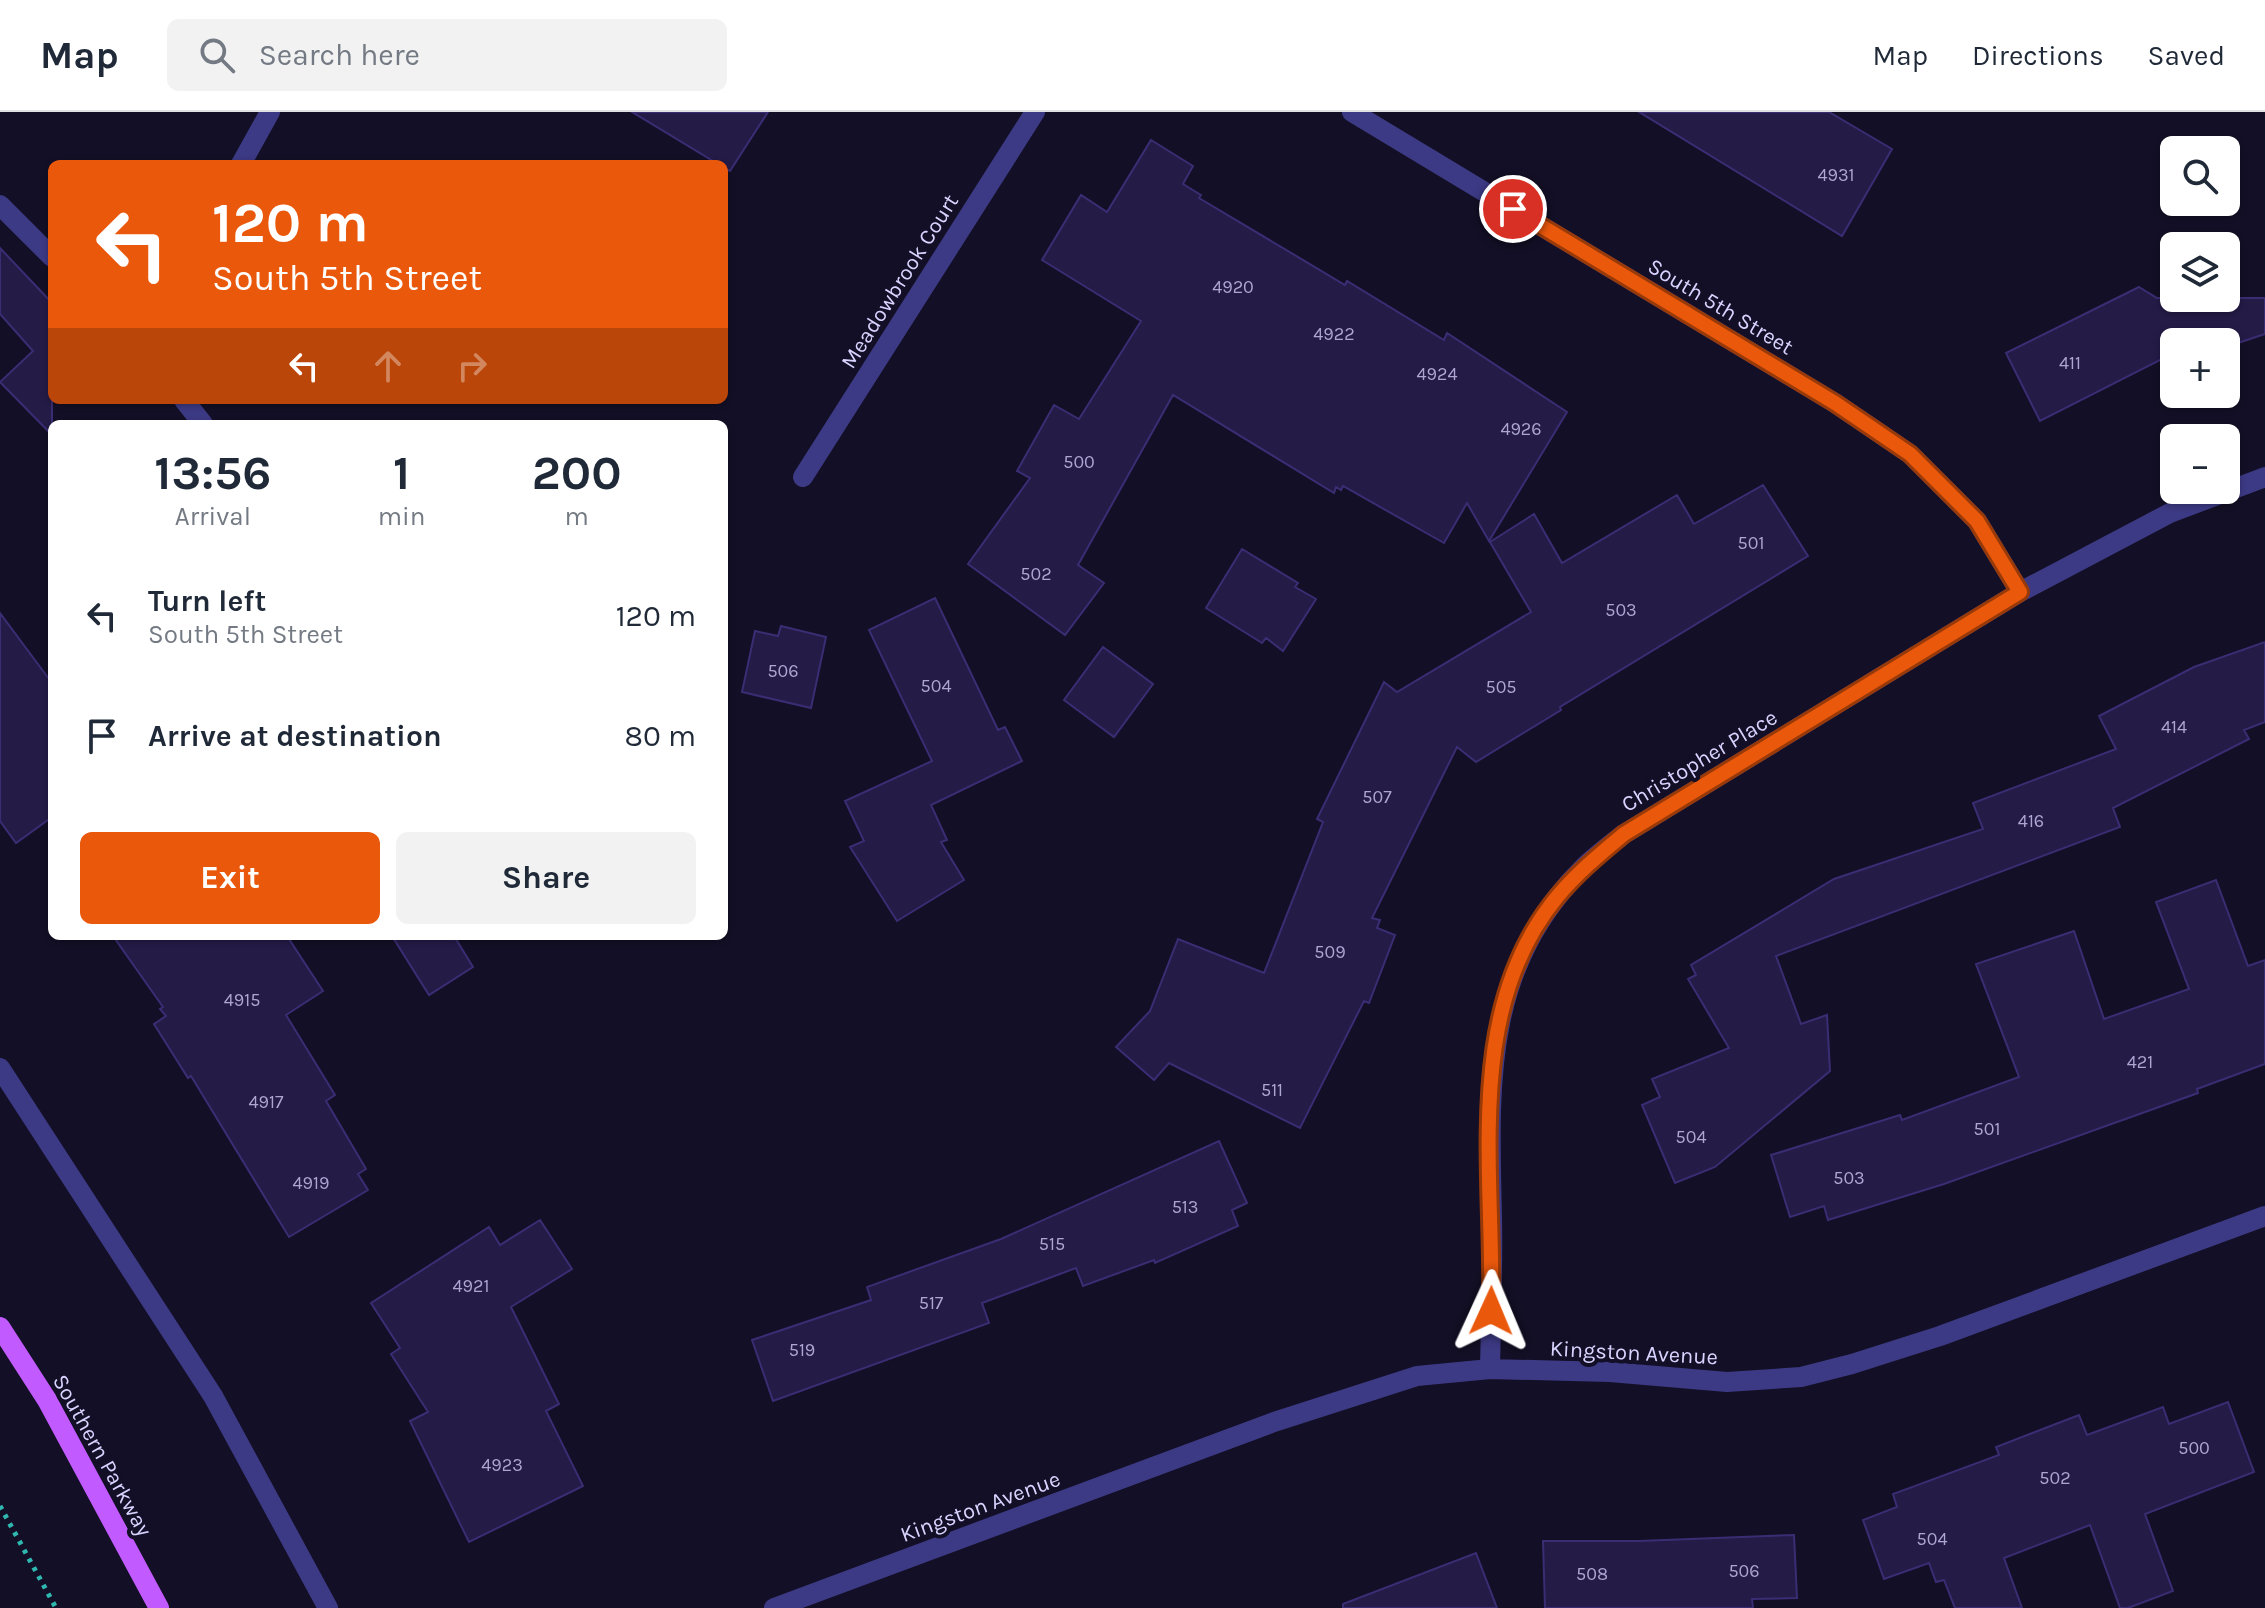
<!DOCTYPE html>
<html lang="en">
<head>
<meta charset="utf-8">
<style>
  body { margin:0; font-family:Karla,sans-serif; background:#f2f2f3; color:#1f2937; height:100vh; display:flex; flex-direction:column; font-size:30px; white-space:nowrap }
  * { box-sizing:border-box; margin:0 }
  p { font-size:26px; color:#747a83 }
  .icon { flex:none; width:44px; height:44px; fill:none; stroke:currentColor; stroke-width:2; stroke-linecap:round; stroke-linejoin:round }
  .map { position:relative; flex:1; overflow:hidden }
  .drawer { position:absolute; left:48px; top:308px; width:680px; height:520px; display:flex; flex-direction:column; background:#fff; border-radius:12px; box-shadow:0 2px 6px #0004 }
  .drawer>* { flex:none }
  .banner { position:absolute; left:48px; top:48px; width:680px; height:244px; border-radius:12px; box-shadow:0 2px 6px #0004; background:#ea580c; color:#fff; overflow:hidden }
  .controls { position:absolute; left:2160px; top:24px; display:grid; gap:16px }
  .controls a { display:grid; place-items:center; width:80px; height:80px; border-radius:12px; background:#fff; box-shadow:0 2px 6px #0004; font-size:40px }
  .pin { position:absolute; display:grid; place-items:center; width:68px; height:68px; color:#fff; margin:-34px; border:4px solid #fff; border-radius:50%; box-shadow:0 2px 8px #0007 }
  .me { position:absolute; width:88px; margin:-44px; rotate:1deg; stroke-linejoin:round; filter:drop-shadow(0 0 6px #0008) }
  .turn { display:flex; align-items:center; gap:28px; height:168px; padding:0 32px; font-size:36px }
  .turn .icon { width:104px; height:104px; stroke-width:2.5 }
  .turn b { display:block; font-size:56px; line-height:68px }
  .lanes { display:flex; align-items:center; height:76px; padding:0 32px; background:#0003; justify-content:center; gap:40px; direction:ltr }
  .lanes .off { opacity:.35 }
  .eta { display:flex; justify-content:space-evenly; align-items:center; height:136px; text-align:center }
  .eta b { font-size:48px; font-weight:700; line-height:56px }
  .primary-button { display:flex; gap:16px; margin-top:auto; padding:16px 32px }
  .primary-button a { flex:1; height:92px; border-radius:12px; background:#ea580c; color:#fff; font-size:32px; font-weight:700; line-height:92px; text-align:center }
  .primary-button a+a { background:#f2f2f3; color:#1f2937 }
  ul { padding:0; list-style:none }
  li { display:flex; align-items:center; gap:24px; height:120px; padding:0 32px }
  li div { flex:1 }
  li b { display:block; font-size:30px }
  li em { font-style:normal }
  header { display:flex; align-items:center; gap:48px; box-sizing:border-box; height:112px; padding:0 40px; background:#fff; border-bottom:2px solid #e0e1e3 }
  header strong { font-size:38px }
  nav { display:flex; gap:44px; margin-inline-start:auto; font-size:28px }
  .search { width:560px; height:72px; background:#f2f2f3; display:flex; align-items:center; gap:20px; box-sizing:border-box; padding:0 28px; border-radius:12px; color:#747a83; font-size:30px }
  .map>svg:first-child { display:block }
  .building { fill:#241b47; stroke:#3b2d73; stroke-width:2 }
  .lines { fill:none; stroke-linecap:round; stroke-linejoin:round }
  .path { stroke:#2fb8b0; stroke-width:5; stroke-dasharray:4 6; stroke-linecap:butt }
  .minor { stroke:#3d3a85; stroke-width:20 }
  .major { stroke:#c25bff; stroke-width:20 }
  .route-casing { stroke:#983908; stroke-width:20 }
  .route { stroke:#ea580c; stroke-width:14 }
  .labels { text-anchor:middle; stroke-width:8; stroke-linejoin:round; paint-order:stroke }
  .number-label { font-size:18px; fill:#aca6d1 }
  .street-label { font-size:22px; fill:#d9d4ff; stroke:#130f26 }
</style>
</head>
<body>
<header>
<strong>Map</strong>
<div class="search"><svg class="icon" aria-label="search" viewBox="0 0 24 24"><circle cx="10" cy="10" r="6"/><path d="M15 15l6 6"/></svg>Search here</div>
<nav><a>Map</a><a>Directions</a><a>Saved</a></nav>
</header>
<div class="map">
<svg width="2265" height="1496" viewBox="0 0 2265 1496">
  <rect width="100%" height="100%" fill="#130f26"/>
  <path class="building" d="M632 0H768L730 59 724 56V52H718Z
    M1639 0H1829L1892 37 1842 124Z
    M1151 28 1193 54 1183 72 1201 83 1199 86 1345 173 1347 169 1444 228 1447 221 1567 300 1489 429 1467 391 1444 431 1343 374 1341 378 1336 375 1334 381 1173 283 1078 453 1104 471 1065 523 968 452 1030 366 1017 359 1054 293 1079 307 1141 209 1042 148 1081 83 1107 100Z
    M0 136 52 191V323L0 270 33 239 0 202Z
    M2139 175 2157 186H2265V222L2226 235V230H2174V241L2040 309 2006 241Z
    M1763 373 1808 444 1560 595 1561 598 1476 650 1457 635 1372 806 1380 808 1377 816 1395 823 1369 891 1364 889 1300 1016 1169 951 1154 968 1116 935 1150 899 1178 827 1264 861 1323 710 1317 707 1384 570 1397 580 1531 500 1490 430 1534 402 1562 451 1677 383 1694 412Z
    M1242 437 1298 471 1295 475 1316 487 1283 539 1266 526 1262 531 1206 496Z
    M935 486 998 618 1005 615 1022 649 931 693 947 728 941 730 964 768 897 809 850 735 864 729 845 689 932 649 869 518Z
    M0 501 52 571V705L16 731 0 709Z
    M781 514 826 525 811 596 742 580 755 519 778 524Z
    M2265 530V610L2244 618 2249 627 2113 696 2120 715 1776 844 1801 912 1827 903 1830 959 1715 1055 1675 1071 1642 993 1660 985 1652 967 1729 936 1688 867 1696 863 1691 853 1834 767 1983 717 1973 691 2116 637 2099 604 2194 555Z
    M1103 535 1153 572 1114 625 1064 588Z
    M2216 768 2248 854 2265 848V952L2197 977 2198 981 1944 1072 1828 1108 1824 1094 1790 1105 1771 1043 1900 1003 1902 1008 2019 965 1976 852 2074 819 2104 907 2189 877 2156 790Z
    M113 824H287L323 879 286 903 335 983 326 989 366 1057 358 1062 368 1078 289 1125 191 964 188 966 154 912 166 904 160 897 163 895Z
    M392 824H454L473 855 429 883Z
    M1219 1029 1247 1091 1232 1098 1238 1114 1155 1151 1154 1148 1083 1174 1076 1156 982 1191 989 1211 773 1289 752 1228 871 1188 867 1175 1001 1127Z
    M540 1108 572 1157 511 1195 559 1292 546 1299 583 1374 469 1430 410 1309 428 1300 391 1242 400 1236 371 1191 489 1115 500 1133Z
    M2228 1290 2254 1360 2145 1402 2173 1479 2128 1496H2120L2090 1413 2004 1446 2022 1496H1955L1944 1468 1936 1470 1929 1451 1884 1467 1863 1408 1897 1395 1893 1382 1999 1343 1996 1335 2079 1303 2087 1323 2163 1295 2169 1312Z
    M1794 1423 1797 1486 1752 1487 1753 1496H1545L1543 1429H1639Z
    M1476 1441 1497 1496H1343V1492Z"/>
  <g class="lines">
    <path class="path" d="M0 1394 56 1496"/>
    <path class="minor" d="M1352 0 1835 291 1910 342 1977 409 2020 480
      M241 52 270 0
      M0 93 52 145
      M184 288 203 312
      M803 365 1035 0
      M0 956 213 1284 328 1496
      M1490 1257C1491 1207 1493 1156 1492 1105 1489 971 1482 855 1586 753 1598 742 1611 732 1624 722L2020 480 2170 401 2265 365
      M774 1496 1274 1310 1417 1264 1490 1257 1610 1260 1727 1270 1801 1265 1852 1252 1940 1224 2265 1104"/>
    <path class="major" d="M0 1215 47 1288 159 1496"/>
  </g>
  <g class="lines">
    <g class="route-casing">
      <path id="route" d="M1491 1199C1495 1062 1462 900 1557 785 1577 761 1600 742 1624 722L2020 480 1977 409 1910 342 1835 291 1513 97"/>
    </g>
    <use href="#route" class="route"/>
  </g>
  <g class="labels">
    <g class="number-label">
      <text x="1836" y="69">4931</text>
      <text x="1233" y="181">4920</text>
      <text x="1334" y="228">4922</text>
      <text x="2070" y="257">411</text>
      <text x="1437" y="268">4924</text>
      <text x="1521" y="323">4926</text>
      <text x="1079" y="356">500</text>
      <text x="1751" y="437">501</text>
      <text x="1036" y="468">502</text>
      <text x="1621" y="504">503</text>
      <text x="783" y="565">506</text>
      <text x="936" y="580">504</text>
      <text x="1501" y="581">505</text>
      <text x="2174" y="621">414</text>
      <text x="1377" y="691">507</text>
      <text x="2031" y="715">416</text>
      <text x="1330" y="846">509</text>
      <text x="242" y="894">4915</text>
      <text x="2140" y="956">421</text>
      <text x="1272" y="984">511</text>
      <text x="266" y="996">4917</text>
      <text x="1987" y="1023">501</text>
      <text x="1691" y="1031">504</text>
      <text x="1849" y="1072">503</text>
      <text x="311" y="1077">4919</text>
      <text x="1185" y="1101">513</text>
      <text x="1052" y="1138">515</text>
      <text x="471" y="1180">4921</text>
      <text x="931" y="1197">517</text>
      <text x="802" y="1244">519</text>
      <text x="2194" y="1342">500</text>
      <text x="502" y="1359">4923</text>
      <text x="2055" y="1372">502</text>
      <text x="1932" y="1433">504</text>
      <text x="1744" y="1465">506</text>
      <text x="1592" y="1468">508</text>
    </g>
    <g class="street-label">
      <text transform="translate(899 169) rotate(-58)" y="8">Meadowbrook Court</text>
      <text transform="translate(1721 194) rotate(31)" y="8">South 5th Street</text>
      <text transform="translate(1699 648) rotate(-31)" y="8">Christopher Place</text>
      <text transform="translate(1634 1240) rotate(3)" y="8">Kingston Avenue</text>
      <text transform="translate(103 1343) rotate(61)" y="8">Southern Parkway</text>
      <text transform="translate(980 1394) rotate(-20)" y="8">Kingston Avenue</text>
    </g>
  </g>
</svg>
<div class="controls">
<a><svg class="icon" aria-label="search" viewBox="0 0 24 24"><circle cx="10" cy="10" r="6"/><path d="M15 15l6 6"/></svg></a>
<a><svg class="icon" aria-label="layers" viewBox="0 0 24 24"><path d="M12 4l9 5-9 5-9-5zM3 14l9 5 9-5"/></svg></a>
<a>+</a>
<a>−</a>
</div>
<div class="pin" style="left:1513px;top:97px;background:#d93025"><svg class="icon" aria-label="arrive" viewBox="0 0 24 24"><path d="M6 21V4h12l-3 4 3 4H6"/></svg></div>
<svg class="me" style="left:1491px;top:1199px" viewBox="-20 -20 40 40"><path d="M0-17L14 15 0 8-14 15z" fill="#ea580c" stroke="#fff" stroke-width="4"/></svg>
<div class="banner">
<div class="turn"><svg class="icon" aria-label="left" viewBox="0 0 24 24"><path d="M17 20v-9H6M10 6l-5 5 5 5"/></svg><div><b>120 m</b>South 5th Street</div></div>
<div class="lanes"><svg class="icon" aria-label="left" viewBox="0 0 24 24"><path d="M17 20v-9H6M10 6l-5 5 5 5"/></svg><svg class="icon off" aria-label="ahead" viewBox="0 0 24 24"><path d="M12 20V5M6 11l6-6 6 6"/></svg><svg class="icon off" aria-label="right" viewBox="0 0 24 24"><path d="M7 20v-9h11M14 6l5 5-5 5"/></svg></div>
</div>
<section class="drawer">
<div class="eta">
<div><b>13:56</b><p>Arrival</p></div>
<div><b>1</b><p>min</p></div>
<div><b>200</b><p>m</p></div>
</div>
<ul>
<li><svg class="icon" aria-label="left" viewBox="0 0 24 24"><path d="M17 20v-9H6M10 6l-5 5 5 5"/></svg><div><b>Turn left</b><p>South 5th Street</p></div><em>120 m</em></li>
<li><svg class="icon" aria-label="arrive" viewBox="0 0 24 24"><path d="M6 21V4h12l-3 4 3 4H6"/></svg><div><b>Arrive at destination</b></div><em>80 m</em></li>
</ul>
<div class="primary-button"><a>Exit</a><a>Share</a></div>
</section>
</div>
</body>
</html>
